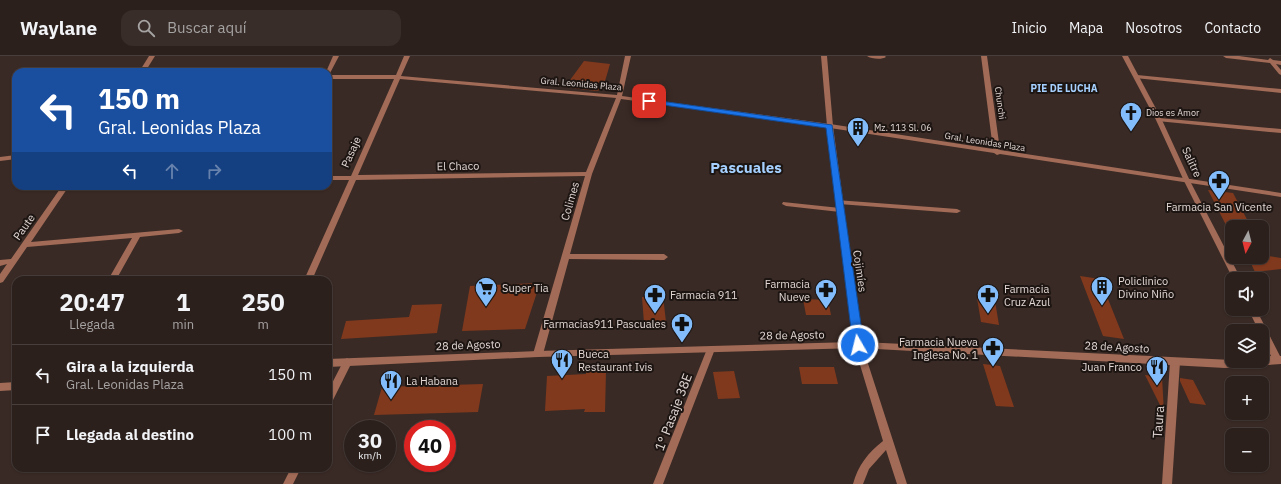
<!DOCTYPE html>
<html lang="es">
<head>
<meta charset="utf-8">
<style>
  body { margin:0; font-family:"IBM Plex Sans",sans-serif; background:#382d29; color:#f1f3f6; height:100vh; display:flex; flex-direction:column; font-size:15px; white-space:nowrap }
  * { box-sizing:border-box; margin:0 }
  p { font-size:13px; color:#a6a3a3 }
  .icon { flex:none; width:22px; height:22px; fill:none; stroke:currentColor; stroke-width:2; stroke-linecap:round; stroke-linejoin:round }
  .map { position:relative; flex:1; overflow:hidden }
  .panel { position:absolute; left:12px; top:220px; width:320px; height:196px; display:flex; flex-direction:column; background:#2c201c; border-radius:12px; box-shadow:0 1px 3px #0004,0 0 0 1px #483e3b }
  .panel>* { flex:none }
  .hud { position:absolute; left:12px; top:12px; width:320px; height:122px; border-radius:12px; box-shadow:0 1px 3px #0004,0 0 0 1px #483e3b; background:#1a4fa0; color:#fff; overflow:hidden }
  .needle { width:26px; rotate:187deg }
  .buttons { position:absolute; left:1225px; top:164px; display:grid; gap:8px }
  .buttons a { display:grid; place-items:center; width:44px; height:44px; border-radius:8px; background:#2c201c; box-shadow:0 1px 3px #0004,0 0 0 1px #483e3b; font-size:20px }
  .speed { position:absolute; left:344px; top:364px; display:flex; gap:8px; font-size:20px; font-weight:700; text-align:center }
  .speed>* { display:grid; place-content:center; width:52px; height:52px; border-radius:50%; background:#2c201c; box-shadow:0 1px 3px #0004,0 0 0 1px #483e3b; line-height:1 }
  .speed small { font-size:10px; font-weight:400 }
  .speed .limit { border:6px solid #d22; background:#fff; color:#111 }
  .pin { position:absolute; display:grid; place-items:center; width:34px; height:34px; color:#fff; margin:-17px; border-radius:8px; box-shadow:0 2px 6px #0006 }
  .me { position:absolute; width:44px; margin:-22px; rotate:352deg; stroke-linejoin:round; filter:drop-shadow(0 0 3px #0008) }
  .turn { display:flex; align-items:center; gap:14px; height:84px; padding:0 20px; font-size:18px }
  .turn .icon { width:52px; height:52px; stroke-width:2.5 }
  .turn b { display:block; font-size:28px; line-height:34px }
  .lanes { display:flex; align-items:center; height:38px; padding:0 20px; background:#0003; justify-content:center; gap:20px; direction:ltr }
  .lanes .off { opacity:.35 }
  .eta { display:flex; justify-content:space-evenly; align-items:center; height:68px; text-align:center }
  .eta b { font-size:24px; font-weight:800; line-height:28px }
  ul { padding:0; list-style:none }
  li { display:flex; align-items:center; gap:12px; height:60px; padding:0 20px; border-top:1px solid #483e3b }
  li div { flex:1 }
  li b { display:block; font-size:15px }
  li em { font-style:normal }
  header { display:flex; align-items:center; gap:24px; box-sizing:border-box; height:56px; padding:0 20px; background:#2c201c; border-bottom:1px solid #483e3b }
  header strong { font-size:19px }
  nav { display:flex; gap:22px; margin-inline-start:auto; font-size:14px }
  .search { width:280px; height:36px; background:#382d29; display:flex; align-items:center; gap:10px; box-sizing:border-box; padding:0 14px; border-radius:12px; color:#a6a3a3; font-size:15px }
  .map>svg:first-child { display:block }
  .building { fill:#81391d }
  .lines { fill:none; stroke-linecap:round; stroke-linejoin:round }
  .service { fill:#a16b57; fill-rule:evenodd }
  .minor { fill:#a16b57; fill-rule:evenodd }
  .tertiary { fill:#a16b57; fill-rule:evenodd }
  .route { fill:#1a73e8; stroke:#114b97 }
  .labels { text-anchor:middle; stroke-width:4; stroke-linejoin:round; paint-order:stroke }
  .far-street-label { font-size:9px; fill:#e2d7d3; stroke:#1c1512 }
  .far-poi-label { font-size:9px; fill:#e2d7d3; stroke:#1c1512; text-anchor:start }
  .far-neighbourhood-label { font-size:10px; font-weight:bold; fill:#a5d0ff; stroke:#1c1512 }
  .street-label { font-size:11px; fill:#e2d7d3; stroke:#1c1512 }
  .poi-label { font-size:11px; fill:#e2d7d3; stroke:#1c1512; text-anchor:start }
  .near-street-label { font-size:13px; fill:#e2d7d3; stroke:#1c1512 }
  .district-label { font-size:15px; font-weight:bold; fill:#a5d0ff; stroke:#1c1512 }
</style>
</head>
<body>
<header>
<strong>Waylane</strong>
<div class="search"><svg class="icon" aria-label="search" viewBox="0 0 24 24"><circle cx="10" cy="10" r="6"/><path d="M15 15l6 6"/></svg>Buscar aquí</div>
<nav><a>Inicio</a><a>Mapa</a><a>Nosotros</a><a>Contacto</a></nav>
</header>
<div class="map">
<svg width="1281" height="428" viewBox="0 0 1281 428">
  <rect width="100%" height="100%" fill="#3a2a25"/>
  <path class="building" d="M584 5 610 8 603 32 600 34 596 35 565 31Z
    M1208 134 1233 137 1251 171H1227Z
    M1262 199 1281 202V213L1255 216 1248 201H1262Z
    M1080 220 1100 223 1124 283 1103 280Z
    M540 227 525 273 462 275 470 230Z
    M663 240 666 266 644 267 642 241Z
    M977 242 995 245 999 269 981 266Z
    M803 243 828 244 831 259H806Z
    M442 248 437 277 341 283 346 265 409 261 412 249Z
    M983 308 1000 310 1014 351 996 350Z
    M799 311H834L838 328H802Z
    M606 315 605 356H584L585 353 545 355 547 320 586 318V316Z
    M734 315 740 342 718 343 713 316Z
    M1145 319 1162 321 1164 357Z
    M1180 322 1193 324 1206 349 1190 347 1180 325Z
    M483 328 478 356 374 359 382 331Z"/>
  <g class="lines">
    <path class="service" d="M867 0H885L886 1C882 4 871 3 867 0Z
      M16 99V103L0 105V101Z
      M783 146 840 152 844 154 840 156 786 150 782 148Z"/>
    <path class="minor" d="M149 0H155L145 16H139Z
      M333 0H339L329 19H396L404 0H410L401 20 617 39 625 0H631L622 40 830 68 993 93 981 0H987L1000 94 1281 137V141L1000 98 997 99 994 97 830 72 621 43 592 118 570 198H664L668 201 664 204 569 203 543 298 541 300 538 301 535 300 533 298 585 120 356 124 312 224H304L349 124H328V120H351L394 23H328V16H326ZM400 23 616 42 586 116 358 119Z
      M1223 0H1239L1268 4 1270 2 1273 4 1281 5V9L1276 8 1281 14V19L1279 18 1270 7 1226 2Z
      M1137 19 1281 33V37L1135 22 1134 21Z
      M1159 62 1281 73V77L1157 65V63Z
      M62 130H69L31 186 179 173 183 175 179 177 140 181 116 224H108L132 182 27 191 3 226 0 227V218L7 208 0 210V204L11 203Z
      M836 144 957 153 961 155 957 157 839 148H836L835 146Z
      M858 286 861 287 862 289 907 428H897L886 394 869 413 863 428H853C858 409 868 397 883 385L854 289 855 287Z
      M711 290 714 291 715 293 663 428H653L707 293 708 291Z
      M347 302 350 304 352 306 331 348 328 349V335L344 304Z
      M1175 302 1178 304 1180 306 1172 428H1162L1170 306 1172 304Z
      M291 412H301L293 428H283Z"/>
    <path class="tertiary" d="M821 0H827L833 70 862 286 1232 304V305H1262V301L1271 300 1262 282V275H1259L1248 253H1256L1280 300H1281V308L1225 312 858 292 538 301 328 311V303L538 295 853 286 827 70Z
      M1122 0H1128L1162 64 1190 125 1241 223H1233L1184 125 1156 64Z
      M16 326V334L0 335V327Z"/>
  </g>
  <path class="route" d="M646 43 832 69 864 289 862 292H855L853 289 826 72 649 47 646 46Z"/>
  <defs>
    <g id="church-pin" transform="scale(1.15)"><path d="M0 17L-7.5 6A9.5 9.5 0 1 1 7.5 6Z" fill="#82bcfa" stroke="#1c1512"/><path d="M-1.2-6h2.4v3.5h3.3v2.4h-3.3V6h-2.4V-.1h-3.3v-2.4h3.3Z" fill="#111"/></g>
    <g id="building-pin" transform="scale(1.15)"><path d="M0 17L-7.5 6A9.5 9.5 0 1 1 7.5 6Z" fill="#82bcfa" stroke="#1c1512"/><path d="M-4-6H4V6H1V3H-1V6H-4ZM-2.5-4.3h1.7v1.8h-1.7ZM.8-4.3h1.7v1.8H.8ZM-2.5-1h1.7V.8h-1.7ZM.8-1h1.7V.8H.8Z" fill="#111"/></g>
    <g id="pharmacy-pin" transform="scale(1.15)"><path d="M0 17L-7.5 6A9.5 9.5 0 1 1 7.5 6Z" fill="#82bcfa" stroke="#1c1512"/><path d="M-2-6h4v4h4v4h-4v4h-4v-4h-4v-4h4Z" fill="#111"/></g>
    <g id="supermarket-pin" transform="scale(1.15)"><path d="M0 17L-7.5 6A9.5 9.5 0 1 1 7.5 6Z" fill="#82bcfa" stroke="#1c1512"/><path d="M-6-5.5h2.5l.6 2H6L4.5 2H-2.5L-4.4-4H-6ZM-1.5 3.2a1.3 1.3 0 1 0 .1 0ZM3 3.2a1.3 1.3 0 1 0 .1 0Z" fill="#111"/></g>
    <g id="restaurant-pin" transform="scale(1.15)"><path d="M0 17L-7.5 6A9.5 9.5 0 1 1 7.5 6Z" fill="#82bcfa" stroke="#1c1512"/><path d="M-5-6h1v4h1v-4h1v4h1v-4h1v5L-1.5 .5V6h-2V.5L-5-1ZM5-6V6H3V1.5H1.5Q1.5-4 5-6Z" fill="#111"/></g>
  </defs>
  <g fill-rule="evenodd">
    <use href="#church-pin" x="1131" y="57"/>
    <use href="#building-pin" x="858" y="72"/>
    <use href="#pharmacy-pin" x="1219" y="125"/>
    <use href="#building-pin" x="1102" y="231"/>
    <use href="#supermarket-pin" x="486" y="232"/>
    <use href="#pharmacy-pin" x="826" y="234"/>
    <use href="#pharmacy-pin" x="655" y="239"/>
    <use href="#pharmacy-pin" x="988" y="239"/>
    <use href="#pharmacy-pin" x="682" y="268"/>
    <use href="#pharmacy-pin" x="993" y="292"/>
    <use href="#restaurant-pin" x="562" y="304"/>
    <use href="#restaurant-pin" x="1157" y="311"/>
    <use href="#restaurant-pin" x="391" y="325"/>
  </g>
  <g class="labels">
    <g class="far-street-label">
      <text transform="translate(581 28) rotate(5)" y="3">Gral. Leonidas Plaza</text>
      <text transform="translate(1000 47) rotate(82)" y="3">Chunchi</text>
      <text transform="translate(985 86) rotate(9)" y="3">Gral. Leonidas Plaza</text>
    </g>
    <g class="far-poi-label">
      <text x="1146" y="60">Dios es Amor</text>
      <text x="874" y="75">Mz. 113 Sl. 06</text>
    </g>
    <g class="far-neighbourhood-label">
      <text x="1064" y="36">PIE DE LUCHA</text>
    </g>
    <g class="street-label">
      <text transform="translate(351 96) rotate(-66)" y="4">Pasaje</text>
      <text transform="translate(1192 106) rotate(65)" y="4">Salitre</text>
      <text transform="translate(458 110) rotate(-1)" y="4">El Chaco</text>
      <text transform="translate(570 145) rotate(-74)" y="4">Colimes</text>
      <text transform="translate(24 171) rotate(-55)" y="4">Paute</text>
      <text transform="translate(860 215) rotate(82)" y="4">Cojimíes</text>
      <text transform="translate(792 279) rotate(-1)" y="4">28 de Agosto</text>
      <text transform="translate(468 289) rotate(-2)" y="4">28 de Agosto</text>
      <text transform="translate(1117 291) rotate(3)" y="4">28 de Agosto</text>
    </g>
    <g class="poi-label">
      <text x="1219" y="155" text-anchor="middle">Farmacia San Vicente</text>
      <text x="1118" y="229">Policlinico<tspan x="1118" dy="13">Divino Niño</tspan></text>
      <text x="810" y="232" text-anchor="end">Farmacia<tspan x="810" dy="13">Nueve</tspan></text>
      <text x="502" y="236">Super Tia</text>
      <text x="1004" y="237">Farmacia<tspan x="1004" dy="13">Cruz Azul</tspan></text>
      <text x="670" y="243">Farmacia 911</text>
      <text x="666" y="272" text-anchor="end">Farmacias911 Pascuales</text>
      <text x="978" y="290" text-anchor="end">Farmacia Nueva<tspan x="978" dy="13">Inglesa No. 1</tspan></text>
      <text x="578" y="302">Bueca<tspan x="578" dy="13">Restaurant Ivis</tspan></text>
      <text x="1142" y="315" text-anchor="end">Juan Franco</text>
      <text x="406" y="329">La Habana</text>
    </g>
    <g class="near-street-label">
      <text transform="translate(673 356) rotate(-69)" y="5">1° Pasaje 38E</text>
      <text transform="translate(1158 366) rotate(-86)" y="5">Taura</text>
    </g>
    <g class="district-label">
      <text x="746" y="117">Pascuales</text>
    </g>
  </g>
</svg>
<div class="buttons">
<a><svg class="needle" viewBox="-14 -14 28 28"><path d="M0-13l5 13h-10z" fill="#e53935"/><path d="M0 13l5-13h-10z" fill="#a6a3a3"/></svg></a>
<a><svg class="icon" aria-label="sound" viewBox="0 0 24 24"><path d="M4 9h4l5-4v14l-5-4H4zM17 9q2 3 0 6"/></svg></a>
<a><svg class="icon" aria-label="layers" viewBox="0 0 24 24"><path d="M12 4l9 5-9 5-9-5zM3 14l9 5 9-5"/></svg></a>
<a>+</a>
<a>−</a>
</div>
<div class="speed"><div>30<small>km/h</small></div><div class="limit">40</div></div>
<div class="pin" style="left:649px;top:45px;background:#d93025"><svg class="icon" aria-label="arrive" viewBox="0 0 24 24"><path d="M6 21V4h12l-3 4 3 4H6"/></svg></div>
<svg class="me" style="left:858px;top:289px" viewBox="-20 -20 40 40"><circle r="17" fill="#1a73e8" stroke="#fff" stroke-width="3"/><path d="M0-11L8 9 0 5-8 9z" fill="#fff"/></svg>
<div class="hud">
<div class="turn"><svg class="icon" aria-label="left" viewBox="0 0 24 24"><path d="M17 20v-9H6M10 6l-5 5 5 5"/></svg><div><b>150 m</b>Gral. Leonidas Plaza</div></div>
<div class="lanes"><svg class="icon" aria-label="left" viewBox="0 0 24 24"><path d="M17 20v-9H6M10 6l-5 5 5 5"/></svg><svg class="icon off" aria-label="ahead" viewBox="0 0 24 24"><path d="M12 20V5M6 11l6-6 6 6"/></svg><svg class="icon off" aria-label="right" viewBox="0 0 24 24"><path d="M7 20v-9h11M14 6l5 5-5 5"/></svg></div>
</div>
<section class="panel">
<div class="eta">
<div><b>20:47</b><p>Llegada</p></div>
<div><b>1</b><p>min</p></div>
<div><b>250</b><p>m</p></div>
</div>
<ul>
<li><svg class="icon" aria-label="left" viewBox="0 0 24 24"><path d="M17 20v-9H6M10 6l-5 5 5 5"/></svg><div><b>Gira a la izquierda</b><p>Gral. Leonidas Plaza</p></div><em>150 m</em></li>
<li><svg class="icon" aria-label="arrive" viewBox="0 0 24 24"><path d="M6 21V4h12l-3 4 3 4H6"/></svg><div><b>Llegada al destino</b></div><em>100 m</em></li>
</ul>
</section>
</div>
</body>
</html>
